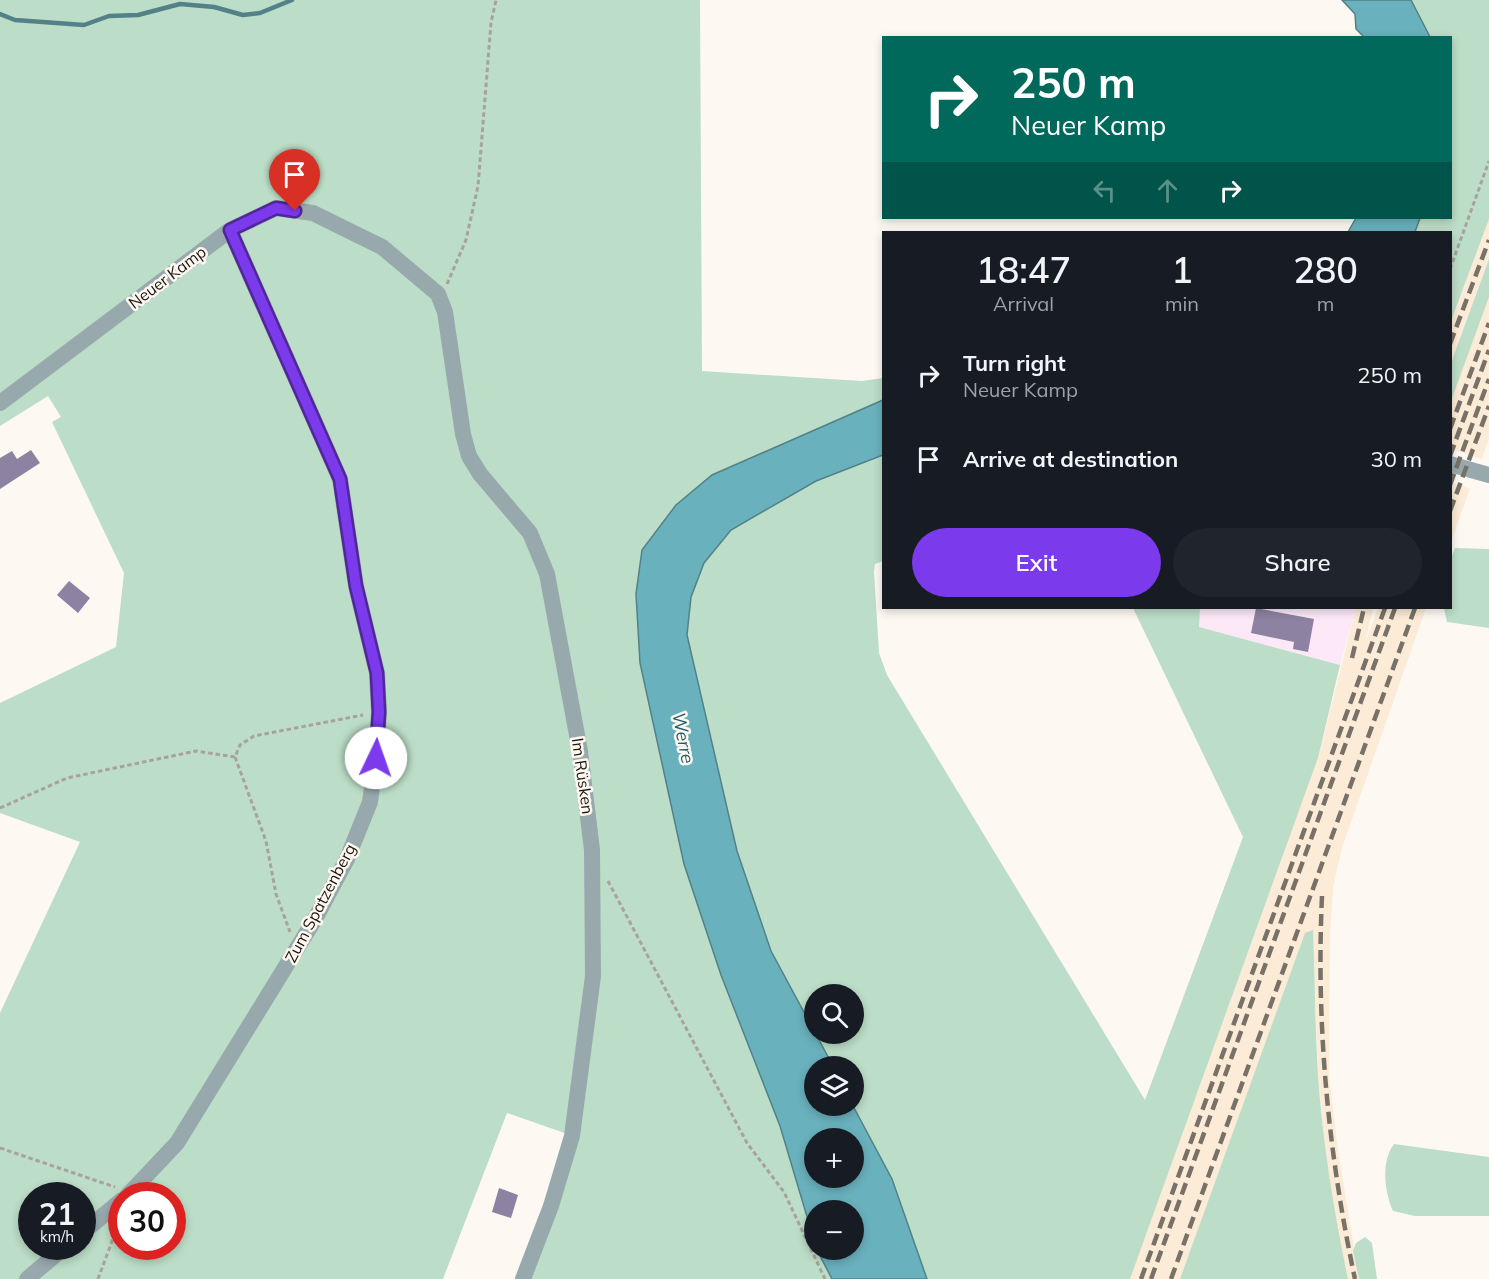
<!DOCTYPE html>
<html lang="en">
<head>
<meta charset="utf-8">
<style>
  body { margin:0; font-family:Mulish,sans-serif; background:#20242c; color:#f1f3f6; height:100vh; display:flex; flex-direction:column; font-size:22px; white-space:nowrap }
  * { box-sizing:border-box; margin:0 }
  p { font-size:20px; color:#9ea1a6 }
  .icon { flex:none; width:33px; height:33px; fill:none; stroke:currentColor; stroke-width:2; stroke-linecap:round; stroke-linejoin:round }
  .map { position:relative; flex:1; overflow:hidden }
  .details { position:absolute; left:882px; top:231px; width:570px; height:378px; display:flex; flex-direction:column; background:#171b24; border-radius:0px; box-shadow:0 3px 9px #0003 }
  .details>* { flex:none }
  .banner { position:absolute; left:882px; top:36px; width:570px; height:183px; border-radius:0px; box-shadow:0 3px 9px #0003; background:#00695c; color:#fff; overflow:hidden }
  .controls { position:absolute; left:804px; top:984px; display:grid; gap:12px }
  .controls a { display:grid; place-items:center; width:60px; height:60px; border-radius:50%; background:#171b24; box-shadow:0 3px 9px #0003; font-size:30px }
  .speed { position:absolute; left:18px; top:1182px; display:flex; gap:12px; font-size:30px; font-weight:700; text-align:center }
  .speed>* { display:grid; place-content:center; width:78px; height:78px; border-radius:50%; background:#171b24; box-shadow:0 3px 9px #0003; line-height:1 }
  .speed small { font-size:15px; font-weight:400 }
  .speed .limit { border:9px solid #d22; background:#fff; color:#111 }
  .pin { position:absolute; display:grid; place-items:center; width:51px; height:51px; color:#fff; margin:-62px -26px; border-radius:50% 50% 50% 0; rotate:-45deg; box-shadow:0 0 6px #0007 }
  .pin .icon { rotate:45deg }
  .me { position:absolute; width:66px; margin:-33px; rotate:3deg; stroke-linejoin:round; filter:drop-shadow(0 0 4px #0008) }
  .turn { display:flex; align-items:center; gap:21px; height:126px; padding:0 30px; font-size:27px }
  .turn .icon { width:78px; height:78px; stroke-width:2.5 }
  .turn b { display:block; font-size:42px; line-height:51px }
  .lanes { display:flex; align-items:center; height:57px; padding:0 30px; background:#0003; justify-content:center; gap:30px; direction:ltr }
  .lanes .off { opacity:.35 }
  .eta { display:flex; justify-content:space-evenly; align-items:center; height:102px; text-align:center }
  .eta b { font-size:36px; font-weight:600; line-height:42px }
  .cta { display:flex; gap:12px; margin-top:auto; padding:12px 30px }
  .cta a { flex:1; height:69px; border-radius:36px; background:#7c3aed; color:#fff; font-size:24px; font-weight:600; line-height:69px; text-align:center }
  .cta a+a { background:#20242c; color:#f1f3f6 }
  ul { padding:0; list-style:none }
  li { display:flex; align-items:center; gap:18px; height:84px; padding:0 30px }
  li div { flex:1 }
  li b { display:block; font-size:22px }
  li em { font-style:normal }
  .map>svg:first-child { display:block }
  .industrial { fill:#fce8f7 }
  .built { fill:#fcebd6 }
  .green { fill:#bcddc7; fill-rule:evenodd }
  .water { fill:#69b1bd; stroke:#528288; stroke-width:1.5; fill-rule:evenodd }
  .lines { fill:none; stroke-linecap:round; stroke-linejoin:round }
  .stream { stroke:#528288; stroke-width:4.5 }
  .building { fill:#8d82a1 }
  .path { stroke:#a8a29a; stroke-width:3; stroke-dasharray:4.5 3; stroke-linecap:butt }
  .minor { stroke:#98a9ae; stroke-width:16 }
  .rail { stroke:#787168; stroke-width:4.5; stroke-dasharray:12 6; stroke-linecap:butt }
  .route-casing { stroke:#51269a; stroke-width:15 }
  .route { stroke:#7c3aed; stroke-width:10 }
  .labels { text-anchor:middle; stroke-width:5; stroke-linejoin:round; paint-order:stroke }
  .street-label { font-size:16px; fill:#1e160b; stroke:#fdf8f2 }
  .water-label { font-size:18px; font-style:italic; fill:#1f5c65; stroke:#fdf8f2 }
</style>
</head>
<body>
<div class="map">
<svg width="1489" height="1279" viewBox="0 0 1489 1279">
  <rect width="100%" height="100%" fill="#fdf8f2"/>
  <path class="industrial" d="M1200 608H1356L1340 665 1198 627Z"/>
  <path class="built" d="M1489 219V259L1451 363V321Z
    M1489 297V438L1482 459 1451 449 1450 401Z
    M1451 482 1470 489 1451 542 1450 482Z
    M1356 608H1373L1365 644 1378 608H1426L1342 848 1333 887 1330 933 1329 1076 1338 1150 1359 1279H1348L1335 1218 1325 1149 1318 1075 1313 930 1305 934 1180 1279H1130L1318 758Z"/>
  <path class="green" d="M0 0H700L702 371 862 381 883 378V400L712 475 676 505 636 594 640 663 684 864 721 975 780 1126 814 1240V1250H817L832 1279H526L576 1137 507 1113 443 1279H0V1013L80 842 0 813V703L116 647 124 573 52 422 61 417 48 396 0 426ZM32 1196H82V1246H32ZM122 1196H172V1246H122Z
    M1411 0H1489V219L1451 321 1450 232H1415L1420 218H1450V38L1430 37Z
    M1489 259V297L1451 401V363Z
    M883 455V561L875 564 874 572 879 653 887 675 1145 1100 1243 837 1133 608H1200L1199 627 1340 665 1318 758 1130 1279H927L892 1179 853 1106 854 1066H833L815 1034H854V994H814V1032L771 951 736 851 687 636 691 597 704 563 731 530 816 481Z
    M1455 548 1489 549V628L1447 622 1444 608H1450L1451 558Z
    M1313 930C1315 979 1315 1028 1318 1076 1323 1145 1334 1212 1348 1279H1180L1305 933Z
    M1394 1144 1489 1157V1216H1415L1393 1211C1384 1191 1381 1161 1394 1144Z
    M1365 1237 1372 1243 1377 1279H1359L1353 1251 1356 1243Z"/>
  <path class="water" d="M1342 0H1411L1430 37H1364L1356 29 1355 14Z
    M1356 218H1420L1415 232H1348Z
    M883 400V455L816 481 731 530 704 563 691 597 687 635 737 851 771 951 833 1066H814V1106H853L892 1179 927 1279H832L817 1250H854V1210H814V1240L780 1126 721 975 684 864 640 663 636 594 642 550 676 505 712 475ZM814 1138H854V1178H814Z"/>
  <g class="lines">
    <path class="stream" d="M0 14 15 20 84 25 109 16 138 15 180 4 214 7 243 15 260 13 292 0"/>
  </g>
  <path class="building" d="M31 450 40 463 0 489V458L12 451 17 459Z
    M69 581 90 598 78 613 57 595Z
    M1256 608 1314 619 1308 652 1293 649 1294 642 1251 633Z
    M499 1188 518 1195 511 1218 492 1212Z"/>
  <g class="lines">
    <path class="path" d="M1450 269 1489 161
      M447 284 466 240 478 186 491 23 496 0
      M235 757 266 841 276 894 290 932
      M0 808 67 778 196 751 235 757 240 745 254 736 363 715
      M608 881 747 1143 784 1192 825 1279
      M0 1148 115 1187
      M98 1279 118 1225"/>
    <path class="minor" d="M0 403 230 230 276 208 313 213 382 247 438 294 445 312 463 434 469 456 480 474 530 533 547 574 580 751 592 850 593 976 572 1136 551 1206 523 1279
      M1450 464 1489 475
      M127 1196 177 1143 315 919 347 859 370 802 376 758 379 712 377 673 356 586 340 479 230 230
      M82 1233 122 1200
      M27 1279 66 1246"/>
    <path class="rail" d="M1450 344 1489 240
      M1450 429 1489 323
      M1450 456 1489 350
      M1450 485 1489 379
      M1450 511 1489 406
      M1352 658 1364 608
      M1322 896C1316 1024 1328 1153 1355 1279
      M1141 1279 1385 608
      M1151 1279 1395 608
      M1171 1279 1415 608"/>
  </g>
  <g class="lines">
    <g class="route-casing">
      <path id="route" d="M295 211 276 208 230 230 340 479 356 586 377 673 379 712 376 758"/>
    </g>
    <use href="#route" class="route"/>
  </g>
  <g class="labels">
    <g class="street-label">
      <text transform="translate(167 277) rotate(-37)" y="6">Neuer Kamp</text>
      <text transform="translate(583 776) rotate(82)" y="6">Im Rüsken</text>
      <text transform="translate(320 903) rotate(-62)" y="6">Zum Spatzenberg</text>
    </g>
    <g class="water-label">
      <text transform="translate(683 738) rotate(79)" y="6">Werre</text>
    </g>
  </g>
</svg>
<div class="controls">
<a><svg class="icon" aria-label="search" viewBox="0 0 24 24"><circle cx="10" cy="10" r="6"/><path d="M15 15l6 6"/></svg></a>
<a><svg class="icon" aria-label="layers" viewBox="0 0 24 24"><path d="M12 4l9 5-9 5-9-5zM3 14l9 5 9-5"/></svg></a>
<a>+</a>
<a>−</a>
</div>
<div class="speed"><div>21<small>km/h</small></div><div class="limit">30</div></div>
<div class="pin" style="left:295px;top:211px;background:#d93025"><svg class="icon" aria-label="arrive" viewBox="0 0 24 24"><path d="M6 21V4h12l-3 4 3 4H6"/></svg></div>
<svg class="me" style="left:376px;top:758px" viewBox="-20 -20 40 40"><circle r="19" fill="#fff"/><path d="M0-13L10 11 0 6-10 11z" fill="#7c3aed"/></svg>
<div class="banner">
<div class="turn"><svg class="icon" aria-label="right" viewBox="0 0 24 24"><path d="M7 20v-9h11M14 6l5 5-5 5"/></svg><div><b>250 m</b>Neuer Kamp</div></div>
<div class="lanes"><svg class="icon off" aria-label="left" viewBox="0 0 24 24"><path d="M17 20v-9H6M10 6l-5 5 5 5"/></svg><svg class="icon off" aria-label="ahead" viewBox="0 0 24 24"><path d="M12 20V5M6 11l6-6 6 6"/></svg><svg class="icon" aria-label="right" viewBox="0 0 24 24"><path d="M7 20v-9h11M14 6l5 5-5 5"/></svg></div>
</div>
<section class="details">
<div class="eta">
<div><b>18:47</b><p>Arrival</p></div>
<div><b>1</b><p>min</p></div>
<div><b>280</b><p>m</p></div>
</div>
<ul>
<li><svg class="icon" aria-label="right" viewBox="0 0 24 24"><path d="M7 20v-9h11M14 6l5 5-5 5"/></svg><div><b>Turn right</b><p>Neuer Kamp</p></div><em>250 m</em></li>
<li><svg class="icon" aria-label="arrive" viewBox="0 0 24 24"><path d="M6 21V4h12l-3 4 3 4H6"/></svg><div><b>Arrive at destination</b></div><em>30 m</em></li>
</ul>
<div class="cta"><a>Exit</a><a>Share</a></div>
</section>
</div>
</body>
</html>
